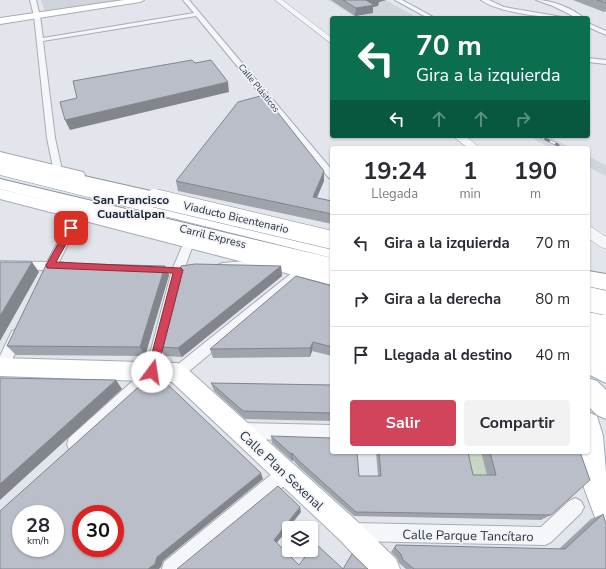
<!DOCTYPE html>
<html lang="es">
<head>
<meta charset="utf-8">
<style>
  body { margin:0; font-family:"Nunito Sans",sans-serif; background:#f2f2f3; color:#2b2b33; height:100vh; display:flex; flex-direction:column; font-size:15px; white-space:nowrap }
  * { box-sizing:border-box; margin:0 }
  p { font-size:13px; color:#7c7c81 }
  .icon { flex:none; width:22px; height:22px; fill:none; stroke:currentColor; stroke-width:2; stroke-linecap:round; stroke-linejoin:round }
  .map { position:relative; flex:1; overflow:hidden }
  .drawer { position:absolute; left:330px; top:146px; width:260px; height:308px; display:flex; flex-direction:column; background:#fff; border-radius:4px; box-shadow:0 1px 3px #0004 }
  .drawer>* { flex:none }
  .hud { position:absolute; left:330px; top:16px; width:260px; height:122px; border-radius:4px; box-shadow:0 1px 3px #0004; background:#0b6e4f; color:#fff; overflow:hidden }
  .tools { position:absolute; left:282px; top:521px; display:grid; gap:8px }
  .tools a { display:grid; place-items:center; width:36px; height:36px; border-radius:4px; background:#fff; box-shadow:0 1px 3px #0004; font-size:20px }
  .speed { position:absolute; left:12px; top:505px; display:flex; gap:8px; font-size:20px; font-weight:700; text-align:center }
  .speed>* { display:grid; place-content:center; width:52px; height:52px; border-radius:50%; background:#fff; box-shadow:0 1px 3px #0004; line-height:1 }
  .speed small { font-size:10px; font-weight:400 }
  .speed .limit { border:6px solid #d22; background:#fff; color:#111 }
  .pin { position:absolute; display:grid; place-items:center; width:34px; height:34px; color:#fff; margin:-17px; border-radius:8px; box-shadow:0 2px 6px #0006 }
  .me { position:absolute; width:44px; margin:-22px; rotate:14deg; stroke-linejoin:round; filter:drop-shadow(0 0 3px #0008) }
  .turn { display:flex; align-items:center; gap:14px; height:84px; padding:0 20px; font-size:18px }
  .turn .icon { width:52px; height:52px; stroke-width:2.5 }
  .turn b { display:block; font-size:28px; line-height:34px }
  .lanes { display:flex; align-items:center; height:38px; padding:0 20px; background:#0003; justify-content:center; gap:20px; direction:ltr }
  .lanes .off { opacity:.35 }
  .eta { display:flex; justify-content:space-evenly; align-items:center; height:68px; text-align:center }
  .eta b { font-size:24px; font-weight:700; line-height:28px }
  .cta { display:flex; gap:8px; margin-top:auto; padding:8px 20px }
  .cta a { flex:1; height:46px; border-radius:4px; background:#d24459; color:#fff; font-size:16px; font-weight:700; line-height:46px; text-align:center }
  .cta a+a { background:#f2f2f3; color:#2b2b33 }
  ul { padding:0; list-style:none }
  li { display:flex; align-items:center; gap:12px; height:56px; padding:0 20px; border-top:1px solid #e1e1e2 }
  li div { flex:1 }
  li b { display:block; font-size:15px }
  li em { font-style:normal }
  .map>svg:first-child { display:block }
  .built { fill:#d0d4dd }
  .green { fill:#c7d5c3 }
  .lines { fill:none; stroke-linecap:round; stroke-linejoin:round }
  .minor-casing { stroke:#a7acb5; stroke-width:2 }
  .tertiary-casing { stroke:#a7acb5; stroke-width:1 }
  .secondary-casing { stroke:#a7acb5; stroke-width:2 }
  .primary-casing { stroke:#a1a9b7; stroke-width:2 }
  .trunk-casing { stroke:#8993a2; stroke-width:1 }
  .motorway-casing { stroke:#8993a2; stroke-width:2 }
  .minor { fill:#f5f6f9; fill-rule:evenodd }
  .tertiary { fill:#f5f6f9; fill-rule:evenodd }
  .secondary { fill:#fff; fill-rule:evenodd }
  .primary { fill:#fff; fill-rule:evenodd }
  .trunk { fill:#fff; fill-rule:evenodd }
  .motorway { fill:#fff; fill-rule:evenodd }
  .rail-casing { stroke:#7b8595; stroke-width:3 }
  .rail { stroke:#f2f4f8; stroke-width:2; stroke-dasharray:6; stroke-linecap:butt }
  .motorway-bridge-far1-casing { stroke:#8993a2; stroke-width:19; stroke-linecap:butt }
  .motorway-bridge-casing { stroke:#8993a2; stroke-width:25; stroke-linecap:butt }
  .motorway-bridge-far1 { stroke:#fff; stroke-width:18 }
  .motorway-bridge { stroke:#fff; stroke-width:24 }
  .wall { fill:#9fa3ac }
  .shaded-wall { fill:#82858c }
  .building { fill:#b9bec8; stroke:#82858c; fill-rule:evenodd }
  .route { fill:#d24459; stroke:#882c3a }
  .labels { text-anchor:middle; stroke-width:3.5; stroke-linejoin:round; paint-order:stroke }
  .far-street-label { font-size:9px; fill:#293343; stroke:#f2f4f8 }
  .street-label { font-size:11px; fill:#293343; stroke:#f2f4f8 }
  .neighbourhood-label { font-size:12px; font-weight:bold; fill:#1b2434; stroke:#f2f4f8 }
  .near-street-label { font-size:13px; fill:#293343; stroke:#f2f4f8 }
</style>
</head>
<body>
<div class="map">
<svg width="606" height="569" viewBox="0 0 606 569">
  <rect width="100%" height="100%" fill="#e2e5eb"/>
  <path class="built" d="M41 0H130L45 12Z
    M328 0H385L413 15 412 18H357Z
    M528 136H547L572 148H551Z
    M588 156 606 165V176L588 167Z"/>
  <path class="green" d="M460 452H481L489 481H467Z"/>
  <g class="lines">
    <g class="minor-casing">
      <path id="minor" d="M30 0H36L40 16 43 38 194 13 183 0H189L332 170V179L329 178 196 16 43 41 55 138 62 170 60 172H54L47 138 34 16Z
        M395 0H402L435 18H428Z
        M481 0H489L504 7 568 18C546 18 499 13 481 0Z
        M536 0C552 0 572 8 584 18H577L553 6Z
        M588 23 606 31V35L588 27Z
        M588 58 606 60V64L588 62Z
        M71 224 75 225 76 228 59 262 65 263 67 266 65 269 54 270 52 274 48 275 44 274 43 270 0 269V261L47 262 67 225Z
        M189 238 193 239 194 242 184 270 157 376 81 450 75 452 69 450 67 444 69 438 146 369 172 270 184 242 185 239Z
        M267 259 271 260 273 263 271 266 267 267 223 271 219 270 217 267 219 264 223 263Z
        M303 266 307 267 309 270 307 273 182 377 177 379 172 377 170 373 172 369 299 267Z
        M17 329 22 331 24 335 5 374 0 376V356L12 331Z
        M241 423 332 425V441L241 439 236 436 233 431 236 426Z
        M285 466 291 468 293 474 291 480 185 569H162L164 562 279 468Z
        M575 498 581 501 584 507 581 513 551 542 545 545 352 541 346 538 343 532 346 526 352 523 541 527 569 501Z"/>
    </g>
    <g class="tertiary-casing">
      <path id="tertiary" d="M275 0H282L332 38V44Z
        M453 136H465L480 148H468Z
        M588 226 593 228 606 237V249L601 247 588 238Z"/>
    </g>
    <g class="secondary-casing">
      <path id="secondary" d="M124 0H144L140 2 0 24V18Z
        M0 358 177 363 184 366 359 523 396 559 400 569H367L341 541 172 382 0 376Z"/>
    </g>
    <g class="primary-casing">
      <path id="primary" d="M0 152 83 172 85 175 83 178 77 180 0 160Z
        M0 189 332 271V285L0 199Z
        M588 352 606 360V383L588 374Z
        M588 378 597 381 606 390V419L597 415 588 406Z
        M588 412 597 416 603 436 606 472V524L596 520 577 469V452H588Z"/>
    </g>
    <g class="trunk-casing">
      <path id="trunk" d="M0 165 332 244V258L0 175Z
        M588 304 606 309V327L588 322Z"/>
    </g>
    <g class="motorway-casing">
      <path id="motorway" d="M0 157 155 192 161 194 164 198 161 202 155 204 0 167Z
        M0 179 332 258V274L0 189Z
        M588 271 606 274V290L588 287Z
        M588 320 606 324V363L588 355Z"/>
    </g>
    <use href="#minor" class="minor"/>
    <use href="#tertiary" class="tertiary"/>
    <use href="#secondary" class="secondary"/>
    <use href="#primary" class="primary"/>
    <use href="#trunk" class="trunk"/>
    <use href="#motorway" class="motorway"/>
    <g class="rail-casing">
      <path id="rail" d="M539 136 558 145"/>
    </g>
    <use href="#rail" class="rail"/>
    <g class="motorway-bridge-far1-casing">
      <path id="motorway-bridge-far1" d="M155 198 332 240"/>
    </g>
    <g class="motorway-bridge-casing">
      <path id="motorway-bridge" d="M588 299 606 303"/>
    </g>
    <use href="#motorway-bridge-far1" class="motorway-bridge-far1"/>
    <use href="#motorway-bridge" class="motorway-bridge"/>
  </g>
  <path class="wall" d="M331 0H386L379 2 378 6 373 7V13L355 16Z
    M573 0H597L606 3V11L604 12Z
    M176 181H324L316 198 332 201V224L178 191Z
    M165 266 169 275 145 356 16 355 7 346Z
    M281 266 282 276 182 357 165 356 160 347Z
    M332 286V356L312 351 310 357 213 358 210 349Z
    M211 383 332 385V421L245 419 214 391Z
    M271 436 359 476H378L376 452H468L473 475H487L481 452H580L551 515 541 520 354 516 299 467 293 460 292 461 272 443Z
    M603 514 606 569H406L399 563 397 558 391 552 393 549 396 545 559 549 591 519Z"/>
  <path class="shaded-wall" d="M366 0H386L379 2 378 6 373 7V13L355 16 356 8Z
    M228 82 229 92 70 130 65 120Z
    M324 171V181L313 207V197Z
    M32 262 39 272 0 341V316Z
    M165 266 169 275 145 356 140 347Z
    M281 266 282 276 182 357 178 348Z
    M313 342 312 351 310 357V348Z
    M116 380 122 389 0 500V484Z
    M292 453 293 460 292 461 291 454Z
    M261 473 263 479 163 561 161 567 159 569H148L157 557Z
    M300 507 301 512 276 544 274 540Z"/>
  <path class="building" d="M343 0H369H366L374 5 356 8Z
    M597 0H606V3Z
    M192 60 195 63 211 60 228 82 65 120 60 102 77 98 73 81Z
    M264 95 324 171 313 197 332 201V214L176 181 238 102Z
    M0 262H32L0 316Z
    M47 263 165 266 140 347 7 346Z
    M195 264 281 266 178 348 160 347 181 266Z
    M296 276 332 286V291L331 293H332V347L313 342 310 348 210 349Z
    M0 378 116 380 0 484Z
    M164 381 261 473 157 557 155 564 148 569H0V511L144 382ZM21 514H55V548H21ZM81 514H115V548H81Z
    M211 383 332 385V413L243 411Z
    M271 436 332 438V452H357L359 476H381L379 452H468L473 475H496L490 452H580L590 480 551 515 356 512 299 461 292 453 291 454Z
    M278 486 300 507 274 540 299 565 310 550H311V548L315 543 343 569 352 554 368 569H177Z
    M603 514 606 524V569H414L403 560 401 554 395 548 396 545 565 549Z"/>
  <path class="route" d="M71 225 75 228 56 262 181 268 183 270 156 375 152 376 148 375 147 372 173 273 47 268 46 265 68 226Z"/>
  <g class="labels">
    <g class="far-street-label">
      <text transform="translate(259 88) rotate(51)" y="3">Calle Plásticos</text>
    </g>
    <g class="street-label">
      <text transform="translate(236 217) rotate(13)" y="4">Viaducto Bicentenario</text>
      <text transform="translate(213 236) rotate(14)" y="4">Carril Express</text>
    </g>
    <g class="neighbourhood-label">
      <text x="131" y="204">San Francisco<tspan x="131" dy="14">Cuautlalpan</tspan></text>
    </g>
    <g class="near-street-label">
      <text transform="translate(282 470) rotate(43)" y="5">Calle Plan Sexenal</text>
      <text transform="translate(468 535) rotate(1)" y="5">Calle Parque Tancítaro</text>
    </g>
  </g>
</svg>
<div class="tools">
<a><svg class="icon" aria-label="layers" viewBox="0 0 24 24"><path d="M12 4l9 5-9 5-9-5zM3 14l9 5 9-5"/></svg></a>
</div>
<div class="speed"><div>28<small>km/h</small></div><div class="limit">30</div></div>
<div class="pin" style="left:71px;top:228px;background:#d93025"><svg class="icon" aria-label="arrive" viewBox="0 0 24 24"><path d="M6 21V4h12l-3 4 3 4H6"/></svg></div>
<svg class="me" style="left:152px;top:372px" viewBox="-20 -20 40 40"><circle r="19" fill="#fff"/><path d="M0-13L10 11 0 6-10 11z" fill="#d24459"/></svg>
<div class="hud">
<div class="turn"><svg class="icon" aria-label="left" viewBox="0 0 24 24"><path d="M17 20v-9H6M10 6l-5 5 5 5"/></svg><div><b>70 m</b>Gira a la izquierda</div></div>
<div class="lanes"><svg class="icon" aria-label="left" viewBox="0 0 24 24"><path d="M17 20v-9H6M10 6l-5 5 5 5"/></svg><svg class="icon off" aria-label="ahead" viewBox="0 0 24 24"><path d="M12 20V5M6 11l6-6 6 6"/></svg><svg class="icon off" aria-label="ahead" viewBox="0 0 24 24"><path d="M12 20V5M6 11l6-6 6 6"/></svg><svg class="icon off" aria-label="right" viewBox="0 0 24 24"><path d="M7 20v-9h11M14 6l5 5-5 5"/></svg></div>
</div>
<section class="drawer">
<div class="eta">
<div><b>19:24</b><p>Llegada</p></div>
<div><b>1</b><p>min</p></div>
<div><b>190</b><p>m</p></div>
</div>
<ul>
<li><svg class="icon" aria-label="left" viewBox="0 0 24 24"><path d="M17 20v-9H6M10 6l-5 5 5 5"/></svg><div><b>Gira a la izquierda</b></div><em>70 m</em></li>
<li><svg class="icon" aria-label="right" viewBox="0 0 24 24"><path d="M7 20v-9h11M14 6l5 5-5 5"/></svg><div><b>Gira a la derecha</b></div><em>80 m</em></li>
<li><svg class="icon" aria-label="arrive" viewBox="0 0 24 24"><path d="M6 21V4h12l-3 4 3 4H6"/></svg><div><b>Llegada al destino</b></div><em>40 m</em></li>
</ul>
<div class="cta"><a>Salir</a><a>Compartir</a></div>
</section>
</div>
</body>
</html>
